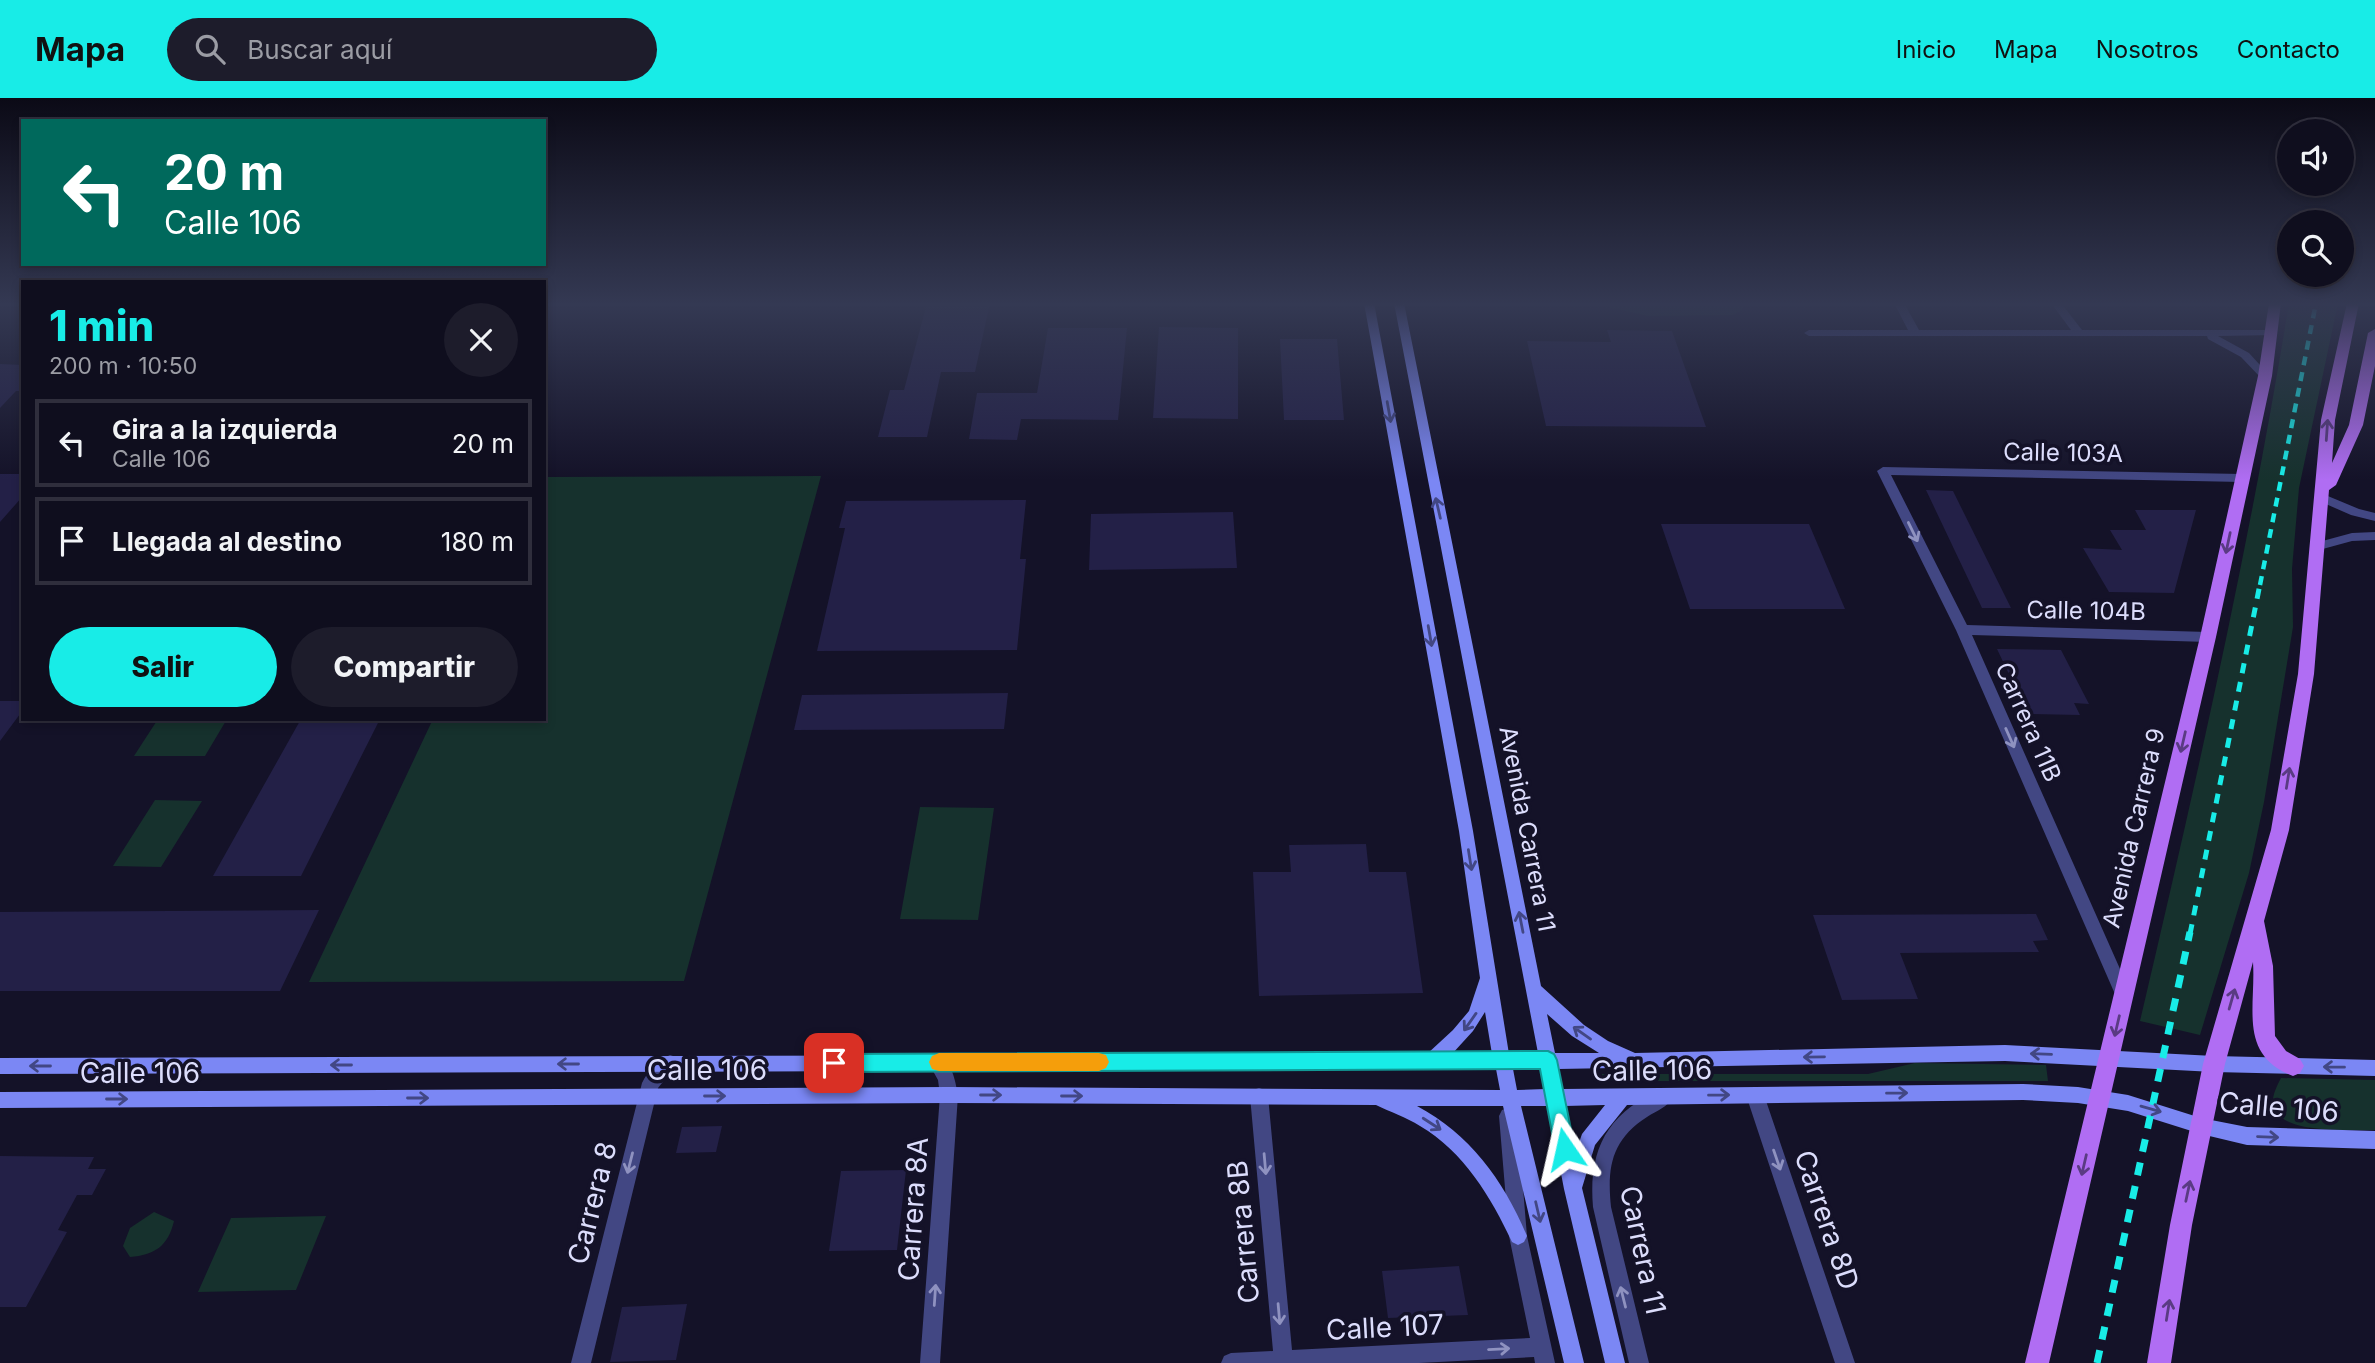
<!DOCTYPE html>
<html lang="es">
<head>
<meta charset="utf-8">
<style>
  body { margin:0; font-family:Inter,sans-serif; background:#1d1c2b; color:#f1f3f6; height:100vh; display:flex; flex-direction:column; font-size:26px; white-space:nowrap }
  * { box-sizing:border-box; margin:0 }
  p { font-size:23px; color:#9b9ca4 }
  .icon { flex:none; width:38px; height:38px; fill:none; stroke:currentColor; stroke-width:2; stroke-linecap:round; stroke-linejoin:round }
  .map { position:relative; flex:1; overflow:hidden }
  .details { position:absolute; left:21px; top:182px; width:525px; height:441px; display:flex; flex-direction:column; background:#0f0e1e; border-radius:0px; box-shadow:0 4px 10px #0003,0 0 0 2px #2f2e3c }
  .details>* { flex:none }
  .guide { position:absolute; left:21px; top:21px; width:525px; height:147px; border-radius:0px; box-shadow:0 4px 10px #0003,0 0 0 2px #2f2e3c; background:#00695c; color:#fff; overflow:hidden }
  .controls { position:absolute; left:2277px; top:21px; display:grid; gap:14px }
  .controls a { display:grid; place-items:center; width:77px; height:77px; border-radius:50%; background:#0f0e1e; box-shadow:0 4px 10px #0003,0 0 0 2px #2f2e3c; font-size:35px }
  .pin { position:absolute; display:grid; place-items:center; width:60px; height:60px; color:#fff; margin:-30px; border-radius:14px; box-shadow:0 4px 10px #0006 }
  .me { position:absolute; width:77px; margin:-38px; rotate:349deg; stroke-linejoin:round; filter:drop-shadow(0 0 5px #0008) }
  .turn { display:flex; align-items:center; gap:24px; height:147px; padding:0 28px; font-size:32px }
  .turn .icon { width:91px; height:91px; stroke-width:2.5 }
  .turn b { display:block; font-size:49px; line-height:60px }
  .round { display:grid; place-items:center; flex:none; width:74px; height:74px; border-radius:37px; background:#1d1c2b }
  .head { display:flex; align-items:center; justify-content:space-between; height:119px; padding:0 28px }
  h1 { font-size:42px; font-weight:800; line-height:52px; color:#18ece7 }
  .action { display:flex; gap:14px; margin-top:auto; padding:14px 28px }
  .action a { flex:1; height:80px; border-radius:42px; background:#18ece7; color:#111; font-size:28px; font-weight:800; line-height:80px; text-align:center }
  .action a+a { background:#1d1c2b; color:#f1f3f6 }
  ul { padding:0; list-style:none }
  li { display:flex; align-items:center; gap:21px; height:88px; margin:0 14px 10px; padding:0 14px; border:4px solid #2f2e3c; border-radius:0px }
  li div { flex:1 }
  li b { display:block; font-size:26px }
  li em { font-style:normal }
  header { display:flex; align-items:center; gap:42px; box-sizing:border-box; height:98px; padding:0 35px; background:#18ece7; color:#111 }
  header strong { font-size:33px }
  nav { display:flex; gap:38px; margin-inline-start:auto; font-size:24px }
  .search { width:490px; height:63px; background:#1d1c2b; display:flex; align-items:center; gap:18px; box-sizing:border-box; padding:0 24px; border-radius:38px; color:#9b9ca4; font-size:26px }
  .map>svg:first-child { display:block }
  .green { fill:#16312d }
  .building { fill:#232047 }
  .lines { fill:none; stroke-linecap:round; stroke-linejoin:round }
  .minor { fill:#424783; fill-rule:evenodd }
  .tertiary { fill:#424783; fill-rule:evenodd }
  .secondary { fill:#7b87f4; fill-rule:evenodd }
  .primary { fill:#b06df3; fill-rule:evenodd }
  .rail-far2 { stroke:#18ece7; stroke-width:4.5; stroke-dasharray:9 7; stroke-linecap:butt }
  .rail-far1 { stroke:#18ece7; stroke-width:5; stroke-dasharray:10 9; stroke-linecap:butt }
  .rail { stroke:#18ece7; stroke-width:7; stroke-dasharray:13 11; stroke-linecap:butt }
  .oneway { stroke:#424784 }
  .oneway2 { stroke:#5a3b83 }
  .oneway3 { stroke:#8f92c0 }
  .route { fill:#18ece7; stroke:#109996; stroke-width:2 }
  .slow { fill:#f59e0b }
  .labels { text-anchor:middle; stroke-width:7; stroke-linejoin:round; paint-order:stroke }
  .street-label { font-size:24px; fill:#dcddfc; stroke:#141228 }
  .near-street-label { font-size:28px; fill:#dcddfc; stroke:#141228 }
</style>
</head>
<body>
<header>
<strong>Mapa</strong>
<div class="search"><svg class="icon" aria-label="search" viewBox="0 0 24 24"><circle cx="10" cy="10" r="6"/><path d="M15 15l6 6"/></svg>Buscar aquí</div>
<nav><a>Inicio</a><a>Mapa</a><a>Nosotros</a><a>Contacto</a></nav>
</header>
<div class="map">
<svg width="2375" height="1265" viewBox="0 0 2375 1265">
  <rect width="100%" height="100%" fill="#141228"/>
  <path class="green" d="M1591 205H1744L1743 211 1733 217 1648 218Z
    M2289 205H2338L2299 390 2292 471 2293 529 2264 704 2249 775 2200 937 2140 923C2196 685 2250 446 2289 205Z
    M821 378 684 883 309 884 433 621H544V385L547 379Z
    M158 621H227L205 658H134Z
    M155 702 202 703 161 769 113 768Z
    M920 709 994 710 978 822 900 821Z
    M1915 965 2046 967 2048 983H1602V976H1868Z
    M2281 980 2375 982V1032C2351 1031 2278 1038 2273 1006 2272 997 2277 988 2281 980Z
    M154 1114 174 1123C168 1148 155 1157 130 1159L123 1148 130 1130Z
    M326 1118 296 1192 198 1194 231 1120Z"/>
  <path class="building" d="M927 205H990L975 274H941L927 339H878L890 292H904Z
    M1159 229 1238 230V321L1153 320Z
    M1048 230H1127L1118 322 1021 321 1017 342 969 341 977 295H1037Z
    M1607 232 1672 233 1706 329 1546 328 1527 243 1611 244Z
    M1280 241H1337L1344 322H1284Z
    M0 266 23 267V293H16L0 310Z
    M0 376H23V398L0 424Z
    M1926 392 1953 393 2011 510H1982Z
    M1026 402 1020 461H1026L1017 552 817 553 845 430H839L846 403Z
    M2135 412H2196L2174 495 2109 494 2083 450 2122 452 2110 432H2146Z
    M1233 414 1237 470 1089 472 1091 416Z
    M1661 426H1809L1845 511H1690Z
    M1997 551 2061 552 2089 606 2074 605 2080 617 2028 616Z
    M1008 595 1004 631 794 632 802 597Z
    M0 603H23V612L0 643Z
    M301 621H380L301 778H213Z
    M1366 746 1369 774H1406L1423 895 1259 898 1253 774H1291L1289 747Z
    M319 812 280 893H0V814Z
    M2036 816 2048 842 2033 843 2039 854 1900 855 1918 901 1842 902 1813 817Z
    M722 1028 716 1054 676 1055 682 1029Z
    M0 1058 94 1059 88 1071H106L92 1097H77L58 1132 67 1134 26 1209H0Z
    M906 1072 897 1152 829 1153 841 1073Z
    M1459 1168 1468 1217 1388 1220 1382 1173Z
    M687 1206 676 1262 610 1264 622 1209Z"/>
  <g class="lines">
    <path class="minor" d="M1894 205H1904L1919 232H2071L2051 205H2061L2082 232H2271L2276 235 2275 237 2218 238 2249 255 2270 278 2269 280H2261L2241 259 2208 241 2207 238H1809L1804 235 1809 232H1908Z
      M1883 369 2242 376 2248 380 2242 384 1891 377 1967 527 2208 534 2215 539 2208 544 1972 537 2132 898 2130 903 2124 905 2118 903 1956 532 1877 373Z
      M936 956C952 962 955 982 958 997L940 1265H920L940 997 938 982 928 964 930 958Z
      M670 957 676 959 678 965 658 990 656 998 591 1265H571L642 985C647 974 659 961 670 957Z
      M1755 989 1761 991 1764 997 1855 1265H1835L1746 997 1749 991Z
      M1259 990 1265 992 1268 998 1292 1252 1530 1240 1509 1138 1499 1018 1502 1012 1508 1010 1514 1012 1517 1018 1527 1138 1555 1265H1535L1534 1259 1419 1265H1221L1224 1258 1231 1255 1273 1253 1250 998 1253 992Z
      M1664 991 1670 993 1673 999C1668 1009 1656 1013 1647 1019 1611 1042 1607 1070 1611 1109L1649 1265H1629L1593 1109C1588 1051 1608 1013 1664 991Z"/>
    <path class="tertiary" d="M2323 396 2359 411 2375 415V423L2351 417 2319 403 2317 400Z
      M2375 434V442L2352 443 2319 452 2313 448 2315 445 2352 435Z"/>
    <path class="secondary" d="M1364 205H1374L1473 733 1509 956 1538 955 1394 205H1404L1541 888 1584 927 1608 943 1635 955 2005 947 2214 958 2375 962V978L2214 974 2005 963 1558 971 1562 991 2023 986 2078 989 2128 997 2201 1020 2247 1029 2375 1033V1051L2247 1047 2201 1036 2128 1013 2078 1005 2023 1002 1627 1007 1595 1047 1582 1090 1625 1265H1605L1564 1091 1548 1008H1521L1584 1265H1564L1503 1008H1417C1470 1036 1504 1083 1527 1138L1524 1144 1518 1147 1512 1144C1491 1099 1464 1054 1420 1028 1406 1019 1390 1014 1376 1007L949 1005 0 1010V994L949 989 1500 992 1496 971 0 976V960L1427 956 1453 932 1469 913 1480 880 1459 733ZM1485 914 1492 956H1452L1473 933ZM1547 916 1572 938 1599 955H1555ZM1513 971H1541L1545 991 1517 992ZM1605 1007 1582 1036 1575 1056 1565 1008Z"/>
    <path class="primary" d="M2269 205H2281L2272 278 2216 539 2049 1265H2025L2200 539 2258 278Z
      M2347 205H2359L2335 322 2332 365 2349 327 2368 235 2375 231V268L2363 327 2336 387 2329 392 2314 576 2289 732 2264 823 2273 868 2275 938 2286 953 2300 961 2304 968 2300 975 2293 978C2238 957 2256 910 2253 864L2225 966 2192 1127 2171 1265H2147L2170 1127 2203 966 2271 732 2298 576 2321 322Z"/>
    <path class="rail-far2" d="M2260 487 2316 205"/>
    <path class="rail-far1" d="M2190 836 2260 486"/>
    <path class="rail" d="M2097 1265 2190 834"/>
  </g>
  <defs><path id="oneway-shaft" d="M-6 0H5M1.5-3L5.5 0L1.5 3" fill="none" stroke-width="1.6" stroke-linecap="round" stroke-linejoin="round" transform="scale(1.75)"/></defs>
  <g class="oneway">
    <use href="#oneway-shaft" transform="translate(1389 314) rotate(80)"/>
    <use href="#oneway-shaft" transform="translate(1438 410) rotate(-103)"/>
    <use href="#oneway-shaft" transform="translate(1430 538) rotate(80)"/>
    <use href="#oneway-shaft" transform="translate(1470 762) rotate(81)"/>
    <use href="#oneway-shaft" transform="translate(1521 824) rotate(-101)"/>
    <use href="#oneway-shaft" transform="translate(1470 924) rotate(125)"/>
    <use href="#oneway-shaft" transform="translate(1582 935) rotate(-145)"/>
    <use href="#oneway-shaft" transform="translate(2041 956) rotate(-178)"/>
    <use href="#oneway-shaft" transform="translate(1814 959) rotate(179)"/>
    <use href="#oneway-shaft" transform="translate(568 966) rotate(180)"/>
    <use href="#oneway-shaft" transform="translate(341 967) rotate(180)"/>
    <use href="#oneway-shaft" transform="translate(40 968) rotate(180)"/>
    <use href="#oneway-shaft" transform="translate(2334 969) rotate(-179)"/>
    <use href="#oneway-shaft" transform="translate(1897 995) rotate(-1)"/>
    <use href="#oneway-shaft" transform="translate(991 997)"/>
    <use href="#oneway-shaft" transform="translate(1719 997) rotate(-1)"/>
    <use href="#oneway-shaft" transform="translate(715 998)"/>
    <use href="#oneway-shaft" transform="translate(1072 998)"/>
    <use href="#oneway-shaft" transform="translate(418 1000)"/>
    <use href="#oneway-shaft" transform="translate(117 1001)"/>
    <use href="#oneway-shaft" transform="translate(2151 1011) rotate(16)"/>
    <use href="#oneway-shaft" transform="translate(1432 1026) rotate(33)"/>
    <use href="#oneway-shaft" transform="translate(2268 1039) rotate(2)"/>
    <use href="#oneway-shaft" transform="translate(1538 1114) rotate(77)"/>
  </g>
  <g class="oneway2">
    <use href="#oneway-shaft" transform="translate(2327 332) rotate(-86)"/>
    <use href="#oneway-shaft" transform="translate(2228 445) rotate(102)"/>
    <use href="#oneway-shaft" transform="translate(2183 644) rotate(103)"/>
    <use href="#oneway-shaft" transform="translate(2288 680) rotate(-81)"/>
    <use href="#oneway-shaft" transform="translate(2232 901) rotate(-74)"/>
    <use href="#oneway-shaft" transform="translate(2117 928) rotate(103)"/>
    <use href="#oneway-shaft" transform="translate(2084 1067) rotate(103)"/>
    <use href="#oneway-shaft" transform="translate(2188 1093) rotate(-78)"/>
    <use href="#oneway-shaft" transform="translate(2168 1212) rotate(-81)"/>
  </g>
  <g class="oneway3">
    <use href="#oneway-shaft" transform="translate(1913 434) rotate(64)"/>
    <use href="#oneway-shaft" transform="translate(2010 640) rotate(66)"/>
    <use href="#oneway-shaft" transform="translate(1777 1062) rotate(71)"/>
    <use href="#oneway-shaft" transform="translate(630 1065) rotate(104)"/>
    <use href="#oneway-shaft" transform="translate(1265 1066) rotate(85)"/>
    <use href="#oneway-shaft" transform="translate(935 1197) rotate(-86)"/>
    <use href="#oneway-shaft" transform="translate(1623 1199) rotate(-104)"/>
    <use href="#oneway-shaft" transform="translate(1279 1216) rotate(85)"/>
    <use href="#oneway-shaft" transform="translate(1499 1251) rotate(-3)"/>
  </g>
  <linearGradient id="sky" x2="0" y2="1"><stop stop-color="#0b0a16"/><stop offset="0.54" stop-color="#343953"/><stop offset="1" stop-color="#343953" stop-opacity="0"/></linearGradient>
  <rect width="2375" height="382" fill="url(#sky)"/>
  <path class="route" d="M1548 953 1554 956 1557 962 1575 1051 1572 1058 1565 1060 1558 1058 1555 1051 1540 971 834 974 827 971 824 965 827 959 834 956Z"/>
  <path class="slow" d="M939 955H1099L1106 957 1109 964 1106 970 1099 973H939L932 971 929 964 932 958Z"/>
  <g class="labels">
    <g class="street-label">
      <text transform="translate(2063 355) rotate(1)" y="8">Calle 103A</text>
      <text transform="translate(2086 513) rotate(1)" y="8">Calle 104B</text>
      <text transform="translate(2028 624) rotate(66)" y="8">Carrera 11B</text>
      <text transform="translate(2134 730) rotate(-77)" y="8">Avenida Carrera 9</text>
      <text transform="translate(1527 731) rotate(79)" y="8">Avenida Carrera 11</text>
    </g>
    <g class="near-street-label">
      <text x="707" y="982">Calle 106</text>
      <text transform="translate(1652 972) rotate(-1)" y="10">Calle 106</text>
      <text x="140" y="985">Calle 106</text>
      <text transform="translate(2279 1009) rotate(5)" y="10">Calle 106</text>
      <text transform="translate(592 1105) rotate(-76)" y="10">Carrera 8</text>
      <text transform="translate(913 1111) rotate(-86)" y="10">Carrera 8A</text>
      <text transform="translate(1827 1122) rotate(71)" y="10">Carrera 8D</text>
      <text transform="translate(1243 1134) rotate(-95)" y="10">Carrera 8B</text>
      <text transform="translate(1643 1152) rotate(78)" y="10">Carrera 11</text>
      <text transform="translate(1385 1229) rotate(-3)" y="10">Calle 107</text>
    </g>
  </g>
</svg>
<div class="controls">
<a><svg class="icon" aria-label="sound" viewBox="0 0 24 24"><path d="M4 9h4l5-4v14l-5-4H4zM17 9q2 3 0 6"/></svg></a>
<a><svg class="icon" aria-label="search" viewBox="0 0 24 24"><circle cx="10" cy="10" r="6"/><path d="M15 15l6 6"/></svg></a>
</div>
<div class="pin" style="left:834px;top:965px;background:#d93025"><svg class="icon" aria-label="arrive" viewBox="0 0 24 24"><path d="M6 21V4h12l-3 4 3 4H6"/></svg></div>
<svg class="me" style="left:1565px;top:1051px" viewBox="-20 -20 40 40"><path d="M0-17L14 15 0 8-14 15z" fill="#18ece7" stroke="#fff" stroke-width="4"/></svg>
<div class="guide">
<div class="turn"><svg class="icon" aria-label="left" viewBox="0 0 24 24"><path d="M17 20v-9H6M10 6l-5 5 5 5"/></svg><div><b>20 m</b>Calle 106</div></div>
</div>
<section class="details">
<div class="head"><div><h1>1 min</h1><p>200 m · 10:50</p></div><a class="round"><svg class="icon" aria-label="close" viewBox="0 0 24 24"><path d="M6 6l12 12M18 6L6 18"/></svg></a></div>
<ul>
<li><svg class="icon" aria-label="left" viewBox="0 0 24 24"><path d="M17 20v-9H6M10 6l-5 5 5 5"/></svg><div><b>Gira a la izquierda</b><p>Calle 106</p></div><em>20 m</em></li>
<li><svg class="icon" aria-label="arrive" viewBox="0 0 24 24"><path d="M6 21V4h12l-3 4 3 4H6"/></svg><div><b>Llegada al destino</b></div><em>180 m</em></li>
</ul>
<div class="action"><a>Salir</a><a>Compartir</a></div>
</section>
</div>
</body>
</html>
